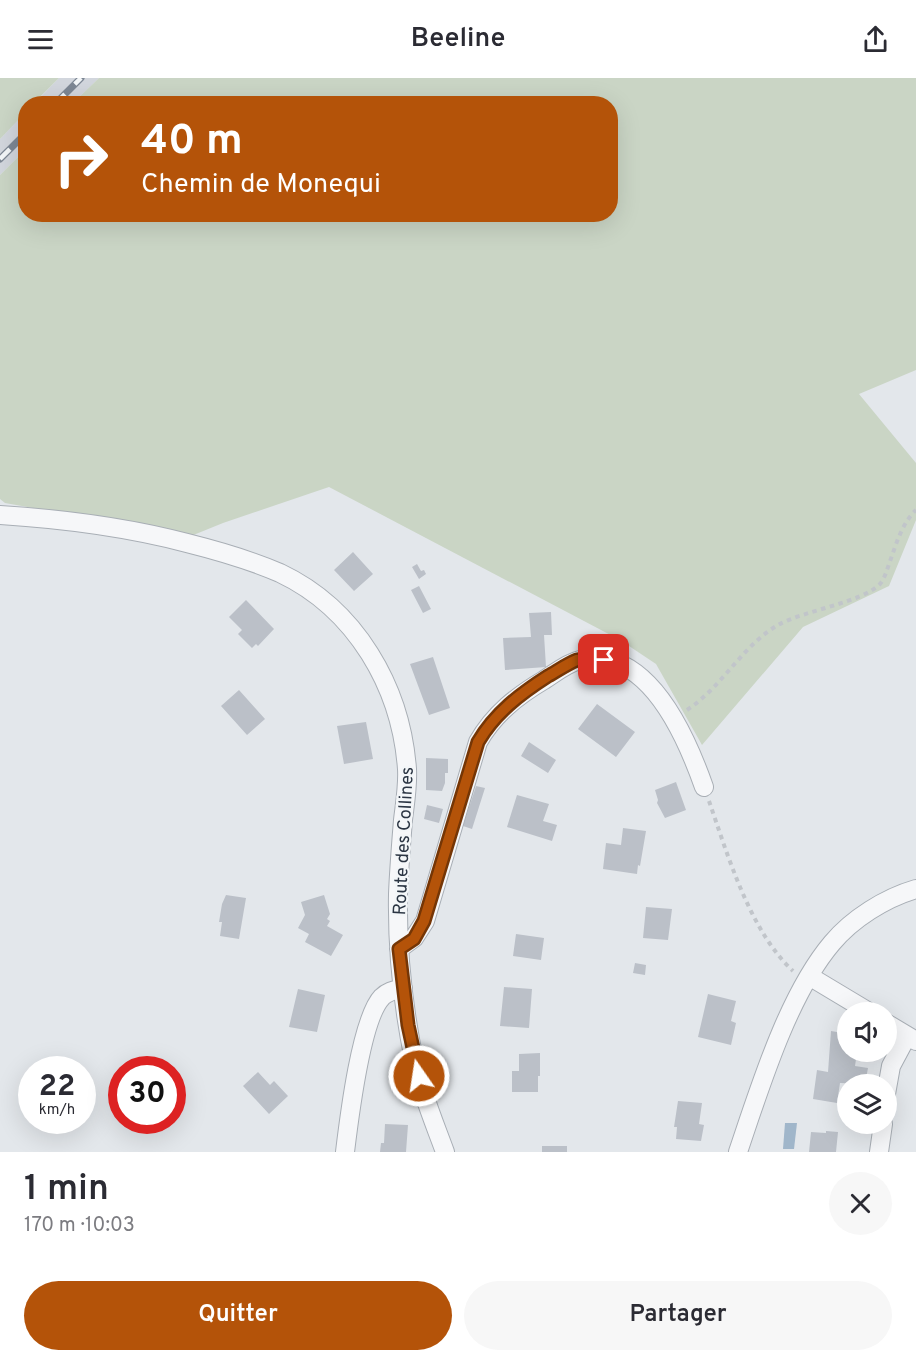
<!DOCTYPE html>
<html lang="fr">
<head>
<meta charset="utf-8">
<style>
  body { margin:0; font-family:Overpass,sans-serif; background:#f7f7f7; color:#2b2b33; height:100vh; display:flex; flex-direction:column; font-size:22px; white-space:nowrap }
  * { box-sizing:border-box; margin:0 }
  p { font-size:20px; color:#7c7c81 }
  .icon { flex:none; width:33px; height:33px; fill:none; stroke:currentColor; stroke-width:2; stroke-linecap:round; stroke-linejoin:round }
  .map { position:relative; height:1074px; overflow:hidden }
  .side { display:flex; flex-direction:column; background:#fff; flex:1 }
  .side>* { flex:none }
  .top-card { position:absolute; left:18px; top:18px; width:600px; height:126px; border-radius:24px; box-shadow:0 6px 24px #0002; background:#b45309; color:#fff; overflow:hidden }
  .fabs { position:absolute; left:837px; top:924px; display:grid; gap:12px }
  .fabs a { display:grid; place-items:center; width:60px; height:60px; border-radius:50%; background:#fff; box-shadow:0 6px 24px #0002; font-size:30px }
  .speed { position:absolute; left:18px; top:978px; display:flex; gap:12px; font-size:30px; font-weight:700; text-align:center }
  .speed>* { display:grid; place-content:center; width:78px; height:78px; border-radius:50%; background:#fff; box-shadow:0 6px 24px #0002; line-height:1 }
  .speed small { font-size:15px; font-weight:400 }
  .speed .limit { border:9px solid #d22; background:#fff; color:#111 }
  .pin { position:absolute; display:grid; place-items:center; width:51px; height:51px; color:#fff; margin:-26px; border-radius:12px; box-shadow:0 3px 9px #0006 }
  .me { position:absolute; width:66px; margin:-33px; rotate:347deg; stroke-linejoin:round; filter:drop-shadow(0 0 4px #0008) }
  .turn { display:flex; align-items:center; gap:21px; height:126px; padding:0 24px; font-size:27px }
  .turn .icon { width:78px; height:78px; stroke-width:2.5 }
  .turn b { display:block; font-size:42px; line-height:51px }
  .round { display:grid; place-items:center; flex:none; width:63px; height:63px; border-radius:32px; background:#f7f7f7 }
  .head { display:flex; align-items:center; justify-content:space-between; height:102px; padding:0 24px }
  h1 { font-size:36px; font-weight:600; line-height:45px }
  .cta { display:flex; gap:12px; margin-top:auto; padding:12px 24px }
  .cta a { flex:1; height:69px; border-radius:36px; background:#b45309; color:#fff; font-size:24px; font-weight:600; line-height:69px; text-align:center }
  .cta a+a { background:#f7f7f7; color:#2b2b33 }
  header { display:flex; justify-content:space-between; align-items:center; height:78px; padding:0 24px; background:#fff; font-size:27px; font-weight:600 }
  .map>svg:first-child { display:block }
  .built { fill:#d2d6dd }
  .green { fill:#cad5c5 }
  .water { fill:#a0b6ca }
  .building { fill:#bbc0c8 }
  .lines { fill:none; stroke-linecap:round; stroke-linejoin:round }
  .minor-casing { stroke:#a8aeb5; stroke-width:20 }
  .path { stroke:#c1c5ca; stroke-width:4; stroke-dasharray:4.5 4.5; stroke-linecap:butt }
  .minor { stroke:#f6f7f9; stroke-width:18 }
  .rail-casing { stroke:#7d8794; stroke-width:7 }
  .rail { stroke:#f3f6f8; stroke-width:4.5; stroke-dasharray:14; stroke-linecap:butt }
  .route-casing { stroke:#753606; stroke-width:15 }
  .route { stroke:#b45309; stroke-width:10 }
  .labels { text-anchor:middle; stroke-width:4.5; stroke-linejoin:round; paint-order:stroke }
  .street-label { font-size:18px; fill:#2b3543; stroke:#f3f6f8 }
</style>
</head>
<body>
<header><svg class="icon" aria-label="menu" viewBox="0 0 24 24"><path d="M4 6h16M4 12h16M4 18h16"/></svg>Beeline<svg class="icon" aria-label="share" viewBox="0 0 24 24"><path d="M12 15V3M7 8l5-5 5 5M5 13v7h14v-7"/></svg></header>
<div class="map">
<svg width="916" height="1074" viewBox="0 0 916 1074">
  <rect width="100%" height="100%" fill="#e3e7eb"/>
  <path class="built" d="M59 0H99L73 25 34 26Z
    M25 35V72L0 97V61Z"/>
  <path class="green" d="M0 0H59L34 25 26 26 25 35 0 61Z
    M99 0H916V292L859 316 916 385V442L889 508 803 549 702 667 656 586 620 562 329 409 223 445 191 458 5 425 0 421V97L25 72 26 136H610V26L73 25Z"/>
  <path class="water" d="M785 1045H797L794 1071H783Z"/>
  <path class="building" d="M353 474 373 496 354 513 334 492Z
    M417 486 421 493 424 492 426 496 419 501 412 489Z
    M419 508 431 531 423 535 411 512Z
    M246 522 274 551 258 568 256 566 252 570 238 556 242 552 229 539Z
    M551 534 552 557H544L546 589 505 592 503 560 531 559 529 535Z
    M433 579 450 630 429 637 410 586Z
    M239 612 265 641 247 657 221 628Z
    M597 626 635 654 616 679 578 651Z
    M366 644 373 681 344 686 337 648Z
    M529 664 556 682 548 695 521 678Z
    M426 680 448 681V695H445V705L442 713 426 712Z
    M676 704 686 732 665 740 657 725 658 722 655 712Z
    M476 708 485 710 472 751 463 748Z
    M517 717 549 726 543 743 557 747 552 763 507 749Z
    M427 727 443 731 439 745 424 741Z
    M623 750 646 753 640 788 638 787 637 796 603 791 606 765 621 767Z
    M226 817 246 820 239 861 220 858 222 844H219L222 826Z
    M324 817 330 836 327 841 330 843 327 848 343 857 331 878 305 864 309 856 298 850 305 837 301 824Z
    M646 829 672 831 668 862 643 860Z
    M516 856 544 860 541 882 513 878Z
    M635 885 646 887 645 897 633 895Z
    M504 909 532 911 529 950 500 948Z
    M298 911 325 917 317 954 289 949Z
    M708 916 736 923 731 943 736 945 731 967 698 959Z
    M831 953 848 956V974H857L855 988 868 990 865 1006 840 1005 837 1025 813 1021 817 992 828 994Z
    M540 975V998H538V1014H512V993H519V976Z
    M258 994 270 1007 274 1003 288 1018 269 1036 243 1008Z
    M678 1023 702 1025 699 1046 704 1047 701 1063 676 1061 677 1049H674Z
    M385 1046 408 1047 406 1074H380L381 1065H384Z
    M826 1053 838 1054 836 1074H809L811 1054 826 1055Z
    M542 1068H567V1074H542Z"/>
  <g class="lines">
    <g class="minor-casing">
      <path id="minor" d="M0 437C63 441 126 449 187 465 219 473 250 482 280 495 356 531 401 609 407 691 408 708 405 725 403 742 401 767 399 791 398 816 397 871 403 928 414 982 421 1013 434 1044 445 1074
        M399 871 414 860 425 843 478 664C494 636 517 618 544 602 555 595 567 585 580 582 648 568 686 658 704 709
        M809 898 869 934
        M886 945 916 963
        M886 1016 891 988 907 958
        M345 1074C349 1041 361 941 382 919 388 913 395 912 403 910
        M738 1074C760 1009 788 917 832 865 852 841 885 820 916 811
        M879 1074 883 1046"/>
    </g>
    <path class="path" d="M687 632C722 609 743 567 778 547 805 532 861 525 880 506 884 501 886 495 888 489 895 470 901 446 916 432
      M709 723C728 778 750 853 793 893"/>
    <use href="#minor" class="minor"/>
    <g class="rail-casing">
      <path id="rail" d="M55 26 81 0
        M0 81 26 55"/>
    </g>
    <use href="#rail" class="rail"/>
  </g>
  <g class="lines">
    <g class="route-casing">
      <path id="route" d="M419 998 408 947 399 871 414 861 424 843 478 664C495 635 520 616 548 598 557 593 567 586 577 582 586 580 595 581 604 582"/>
    </g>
    <use href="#route" class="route"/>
  </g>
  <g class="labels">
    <g class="street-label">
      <text transform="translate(403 763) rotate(-87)" y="6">Route des Collines</text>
    </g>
  </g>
</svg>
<div class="fabs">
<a><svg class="icon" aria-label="sound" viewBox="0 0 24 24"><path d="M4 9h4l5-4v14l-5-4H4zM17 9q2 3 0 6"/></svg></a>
<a><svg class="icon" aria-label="layers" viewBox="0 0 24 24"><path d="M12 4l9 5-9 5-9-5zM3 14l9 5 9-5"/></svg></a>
</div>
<div class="speed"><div>22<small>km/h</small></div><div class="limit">30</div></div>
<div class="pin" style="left:604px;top:582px;background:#d93025"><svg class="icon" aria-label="arrive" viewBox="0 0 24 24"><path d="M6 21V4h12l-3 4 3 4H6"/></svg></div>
<svg class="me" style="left:419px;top:998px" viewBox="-20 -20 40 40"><circle r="17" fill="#b45309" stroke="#fff" stroke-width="3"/><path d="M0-11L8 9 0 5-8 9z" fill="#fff"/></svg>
<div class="top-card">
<div class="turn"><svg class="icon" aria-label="right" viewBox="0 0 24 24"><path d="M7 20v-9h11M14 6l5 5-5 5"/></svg><div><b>40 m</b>Chemin de Monequi</div></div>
</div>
</div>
<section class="side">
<div class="head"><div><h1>1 min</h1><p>170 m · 10:03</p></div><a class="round"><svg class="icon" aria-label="close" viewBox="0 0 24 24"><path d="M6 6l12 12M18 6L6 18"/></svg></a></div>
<div class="cta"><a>Quitter</a><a>Partager</a></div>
</section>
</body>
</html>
